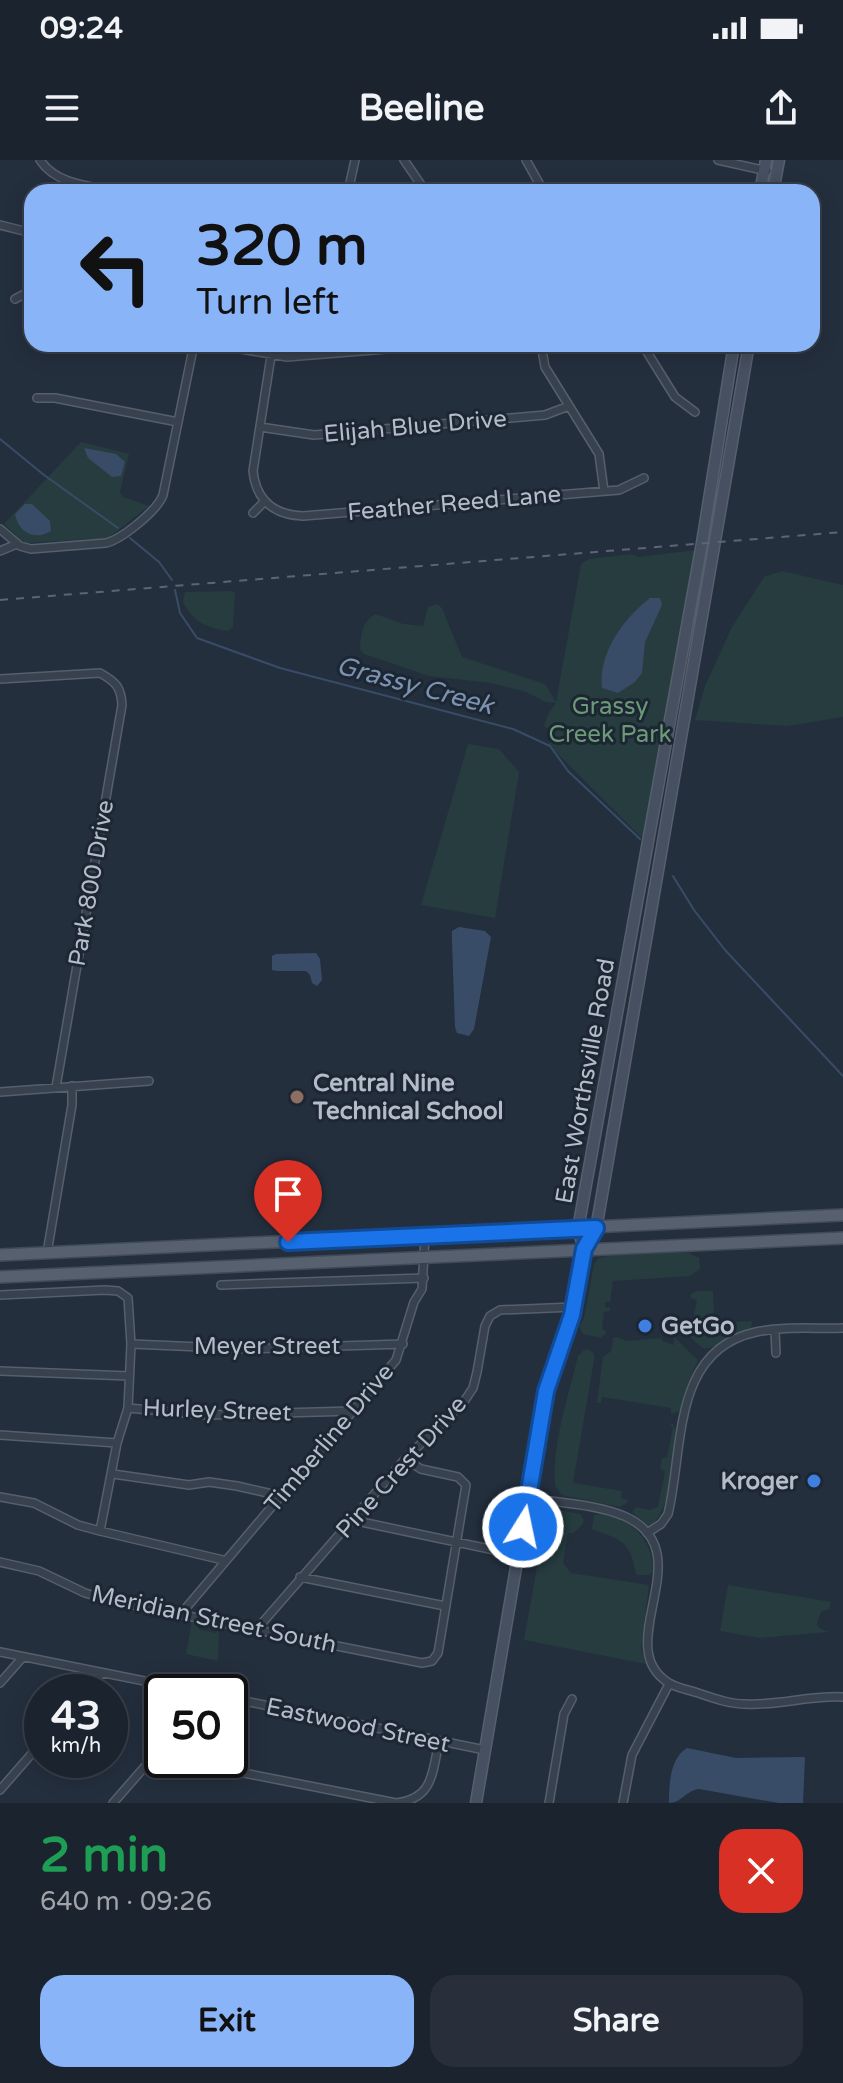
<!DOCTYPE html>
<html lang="en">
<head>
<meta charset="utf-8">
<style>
  body { margin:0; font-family:"Varela Round",sans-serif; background:#282f3a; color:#f1f3f6; height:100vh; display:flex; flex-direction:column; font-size:30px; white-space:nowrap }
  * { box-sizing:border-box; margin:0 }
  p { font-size:26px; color:#a0a4aa }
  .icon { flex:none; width:44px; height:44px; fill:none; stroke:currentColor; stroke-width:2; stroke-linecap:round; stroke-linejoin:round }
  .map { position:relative; height:1643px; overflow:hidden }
  .sheet { display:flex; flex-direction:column; background:#1b232e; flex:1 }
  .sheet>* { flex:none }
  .banner { position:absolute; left:24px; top:24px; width:796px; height:168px; border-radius:24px; box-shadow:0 4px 20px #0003,0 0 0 2px #39404a; background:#8ab4f8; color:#111; overflow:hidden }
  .speed { position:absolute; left:24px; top:1514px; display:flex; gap:16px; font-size:40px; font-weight:700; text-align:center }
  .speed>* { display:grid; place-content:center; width:104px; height:104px; border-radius:50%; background:#1b232e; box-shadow:0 4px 20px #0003,0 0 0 2px #39404a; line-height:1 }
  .speed small { font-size:20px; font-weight:400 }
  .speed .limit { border:4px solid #111; border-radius:12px; background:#fff; color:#111 }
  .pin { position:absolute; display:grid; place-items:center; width:68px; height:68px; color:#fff; margin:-82px -34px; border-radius:50% 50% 50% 0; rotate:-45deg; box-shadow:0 0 8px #0007 }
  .pin .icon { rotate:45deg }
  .me { position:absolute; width:88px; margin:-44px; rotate:10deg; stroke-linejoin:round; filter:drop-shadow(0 0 6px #0008) }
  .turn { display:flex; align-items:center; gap:28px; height:168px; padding:0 40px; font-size:36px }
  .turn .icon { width:104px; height:104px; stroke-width:2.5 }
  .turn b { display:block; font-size:56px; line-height:68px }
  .round { display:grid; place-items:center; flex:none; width:84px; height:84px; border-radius:24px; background:#282f3a }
  .summary { display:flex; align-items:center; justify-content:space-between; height:136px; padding:0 40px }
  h1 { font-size:48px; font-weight:700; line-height:60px; color:#1e9e55 }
  .cta { display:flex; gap:16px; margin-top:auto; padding:16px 40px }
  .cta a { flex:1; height:92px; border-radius:24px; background:#8ab4f8; color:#111; font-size:32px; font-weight:700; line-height:92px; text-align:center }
  .cta a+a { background:#282f3a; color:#f1f3f6 }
  .status { display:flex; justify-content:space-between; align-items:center; height:56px; padding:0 40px; background:#1b232e; direction:ltr }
  .status svg { height:22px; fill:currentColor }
  header { display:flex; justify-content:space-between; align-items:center; height:104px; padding:0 40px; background:#1b232e; font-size:36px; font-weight:700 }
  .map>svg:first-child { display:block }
  .green { fill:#263c3f }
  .water { fill:#394c67 }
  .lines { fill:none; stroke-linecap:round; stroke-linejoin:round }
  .stream { stroke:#394c67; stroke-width:2 }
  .minor-casing { stroke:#565f6c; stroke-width:10 }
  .secondary-casing { stroke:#565f6c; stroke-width:13 }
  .primary-casing { stroke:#414a57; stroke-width:14 }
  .minor { stroke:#38414e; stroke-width:7 }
  .secondary { stroke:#465061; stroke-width:10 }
  .primary { stroke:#56606e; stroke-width:11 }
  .rail { stroke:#5a6575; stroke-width:2; stroke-dasharray:8 8; stroke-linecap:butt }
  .route-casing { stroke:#114b97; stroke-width:20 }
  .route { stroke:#1a73e8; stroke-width:14 }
  .education-dot { fill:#8d6e63; stroke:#1d2633; stroke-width:3 }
  .shop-dot { fill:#3f7fe0; stroke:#1d2633; stroke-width:3 }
  .labels { text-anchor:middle; stroke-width:6; stroke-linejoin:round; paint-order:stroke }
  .street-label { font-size:24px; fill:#b4bcc9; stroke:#1d2633 }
  .park-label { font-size:24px; fill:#6b9a76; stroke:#1d2633 }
  .poi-label { font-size:24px; font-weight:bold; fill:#b4bcc9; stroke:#1d2633; text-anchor:start }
  .water-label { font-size:26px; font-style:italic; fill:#7c92b1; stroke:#1d2633 }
</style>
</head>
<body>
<div class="status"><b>09:24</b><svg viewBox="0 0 49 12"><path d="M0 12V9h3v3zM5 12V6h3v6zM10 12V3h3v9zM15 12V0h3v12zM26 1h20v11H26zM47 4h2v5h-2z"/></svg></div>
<header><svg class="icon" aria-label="menu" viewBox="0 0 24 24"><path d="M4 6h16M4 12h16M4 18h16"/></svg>Beeline<svg class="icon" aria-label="share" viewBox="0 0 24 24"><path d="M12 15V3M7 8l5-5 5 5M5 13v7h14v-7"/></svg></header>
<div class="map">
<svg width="843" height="1643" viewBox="0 0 843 1643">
  <rect width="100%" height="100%" fill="#242f3e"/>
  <path class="green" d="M81 282 129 294 120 332 123 337 149 346 108 378 27 383 21 380 4 364Z
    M696 390 645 681 549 585 551 572 544 566 548 554 556 543 546 542 526 532 491 523 429 516 364 494 360 489C361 474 362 461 376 454L403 464 423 466 428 447 437 444 442 448 462 497 545 524 556 542 581 404 589 399 632 394 638 397Z
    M782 411 843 425V557L787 566 695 560 705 526 732 467 764 417Z
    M232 431 235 433 233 467 228 471C207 468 193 462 183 442L185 432Z
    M468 584 499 589 519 612 495 758 421 745Z
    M630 1091 689 1093 699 1098 700 1109 690 1116 613 1121 610 1142H605V1147L610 1148V1151L604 1152 602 1169 607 1172 601 1178 583 1174 579 1166 584 1158 594 1104 599 1098Z
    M697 1131H713L714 1156 722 1157 723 1166H729V1162L752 1161 751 1168C741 1172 711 1192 703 1188 698 1185 693 1179 688 1175L691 1170 697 1140 691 1138V1134Z
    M617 1177 627 1181 662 1178V1181L674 1185V1177L698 1200 685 1231 680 1251 671 1254V1248L602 1237 601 1243H597L603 1197 611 1191 613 1178Z
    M584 1190H590L594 1194V1200L573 1323 622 1331 621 1338 629 1341 620 1347 562 1335 555 1326C552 1283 568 1238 578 1196Z
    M669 1263 673 1264 677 1274C673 1297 670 1359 648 1366L632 1352 636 1347 649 1350 658 1347 665 1311 660 1309 662 1298 667 1297 673 1267Z
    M559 1350 580 1354 584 1360 582 1365 573 1373H568L563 1403 571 1413 649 1425 641 1489 646 1504 524 1480 538 1401 550 1355Z
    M603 1354C633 1360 653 1380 653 1412L649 1415H637C633 1408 634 1401 631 1395 624 1376 606 1376 592 1369L594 1355Z
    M728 1425 831 1442 829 1449 821 1452 817 1463 819 1468 829 1472 760 1478 720 1471Z
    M192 1461 198 1464V1469L216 1473 219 1468 218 1501 186 1494Z"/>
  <path class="water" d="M84 288 116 294 125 302 121 316 112 317 88 298Z
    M25 344H32L50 361 51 371C34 381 18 372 15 354Z
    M650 438H660L662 445 645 482 642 513 635 522 618 533 602 528C598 493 624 458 650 438Z
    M459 767 485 771 491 777 474 869 469 876 457 873 455 867 452 781V771Z
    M316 793 320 799 322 820 317 826 312 823 310 815 306 811H277L272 810V796L276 794Z
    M687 1588 736 1598 805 1597 803 1643H779L699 1629C687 1630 681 1643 669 1643 669 1624 670 1598 687 1588Z"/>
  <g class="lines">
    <path class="stream" d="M0 279 44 315 118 368
      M130 378 159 402 172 420
      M175 430 180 453 197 478 280 508 513 569 550 586 568 611 640 679
      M673 716 694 750 725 790 843 916"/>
    <g class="minor-casing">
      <path id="minor" d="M40 0C57 26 93 26 121 32
        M404 0 426 32
        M526 0 544 32
        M718 0 767 11
        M348 32 355 0
        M654 32 655 29
        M0 65 24 71 32 79
        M15 139 32 130
        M213 184 287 197 449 184
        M541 184 545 207 599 294 604 331
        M642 184 675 237 695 252
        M271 196 253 311C256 340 274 355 303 356L619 330 644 318
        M37 238H55L178 262
        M260 267 314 275 545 255 569 246
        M253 353 264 342
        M0 369 20 386 31 389 106 383C122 379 157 351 163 335L194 184
        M0 391 17 384
        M0 519 100 513C116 522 121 527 122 545L56 927
        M0 932 149 921
        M47 1093 72 945V926
        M221 1125 424 1118
        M0 1135 105 1130 118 1131 128 1138 131 1184 128 1248 117 1283 100 1371
        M775 1171 776 1193
        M131 1184 248 1189 403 1184
        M0 1211 129 1216
        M128 1248 208 1255 353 1251
        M0 1275 117 1283
        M113 1314 189 1325 209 1322 237 1326 281 1336
        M0 1337 34 1343 78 1365 100 1371 223 1400
        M528 1338C559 1343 595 1344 624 1356 705 1391 608 1486 669 1523 677 1528 689 1530 698 1533 713 1538 729 1544 745 1544 778 1546 810 1535 843 1537
        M352 1360 518 1395
        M647 1373 661 1364 668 1354C684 1289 671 1190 756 1172 783 1166 815 1169 843 1168
        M0 1402 39 1411 85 1433 113 1441 422 1503 432 1501 438 1493 466 1325 458 1317 421 1309 405 1299
        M300 1417 445 1446
        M180 1455 396 1200 414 1142 422 1129 425 1076
        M256 1470 405 1299 463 1243 473 1228 477 1212 485 1166 490 1156 500 1150 574 1147
        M0 1492 199 1532
        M0 1523 23 1497
        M85 1532 102 1513
        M230 1538 485 1590
        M178 1600 396 1643
        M0 1630 42 1582
        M113 1643 162 1587
        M397 1643C434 1638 432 1612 439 1582
        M549 1643 564 1554 572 1539
        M623 1643 632 1595 669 1524"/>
    </g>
    <g class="secondary-casing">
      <path id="secondary" d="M760 32 766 0
        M773 32 779 0
        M584 1089 578 1069 702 383 734 184
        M476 1643 546 1231 572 1155 584 1089 596 1068 599 1052 749 184"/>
    </g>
    <g class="primary-casing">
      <path id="primary" d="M0 1095 843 1055
        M0 1117 843 1078"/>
    </g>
    <use href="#minor" class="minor"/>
    <use href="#secondary" class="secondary"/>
    <use href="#primary" class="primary"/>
    <path class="rail" d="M0 440 843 372"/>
  </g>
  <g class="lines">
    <g class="route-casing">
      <path id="route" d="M288 1082 596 1068 584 1089 572 1155 546 1231 523 1367"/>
    </g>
    <use href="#route" class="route"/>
  </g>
  <circle class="education-dot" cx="297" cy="937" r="8"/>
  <g class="shop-dot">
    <circle cx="645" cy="1166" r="8"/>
    <circle cx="814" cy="1321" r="8"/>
  </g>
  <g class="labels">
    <g class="street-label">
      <text transform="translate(415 266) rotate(-5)" y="8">Elijah Blue Drive</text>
      <text transform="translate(454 343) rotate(-5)" y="8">Feather Reed Lane</text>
      <text transform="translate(91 723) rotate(-80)" y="8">Park 800 Drive</text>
      <text transform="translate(585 921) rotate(-80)" y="8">East Worthsville Road</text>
      <text x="267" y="1194">Meyer Street</text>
      <text transform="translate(217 1250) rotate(2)" y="8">Hurley Street</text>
      <text transform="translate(329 1278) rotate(-50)" y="8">Timberline Drive</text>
      <text transform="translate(401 1307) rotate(-48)" y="8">Pine Crest Drive</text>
      <text transform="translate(214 1459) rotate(12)" y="8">Meridian Street South</text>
      <text transform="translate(358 1565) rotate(12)" y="8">Eastwood Street</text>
    </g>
    <g class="park-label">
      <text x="610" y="554">Grassy<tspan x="610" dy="28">Creek Park</tspan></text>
    </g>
    <g class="poi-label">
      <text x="313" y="931">Central Nine<tspan x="313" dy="28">Technical School</tspan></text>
      <text x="661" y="1174">GetGo</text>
      <text x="798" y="1329" text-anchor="end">Kroger</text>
    </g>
    <g class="water-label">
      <text transform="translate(415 525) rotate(15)" y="9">Grassy Creek</text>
    </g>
  </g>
</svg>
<div class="speed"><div>43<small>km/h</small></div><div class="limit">50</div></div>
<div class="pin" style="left:288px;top:1082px;background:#d93025"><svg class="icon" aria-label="arrive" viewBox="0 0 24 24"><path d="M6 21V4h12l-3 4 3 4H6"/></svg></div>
<svg class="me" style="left:523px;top:1367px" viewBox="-20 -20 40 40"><circle r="17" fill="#1a73e8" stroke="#fff" stroke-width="3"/><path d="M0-11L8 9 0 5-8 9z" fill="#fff"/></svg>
<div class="banner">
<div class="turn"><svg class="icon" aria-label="left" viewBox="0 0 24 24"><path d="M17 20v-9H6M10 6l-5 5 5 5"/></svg><div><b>320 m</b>Turn left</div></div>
</div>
</div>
<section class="sheet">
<div class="summary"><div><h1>2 min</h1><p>640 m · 09:26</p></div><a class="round" style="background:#d93025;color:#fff"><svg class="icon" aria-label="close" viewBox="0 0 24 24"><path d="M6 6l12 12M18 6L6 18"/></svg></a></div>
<div class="cta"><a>Exit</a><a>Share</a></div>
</section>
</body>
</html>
